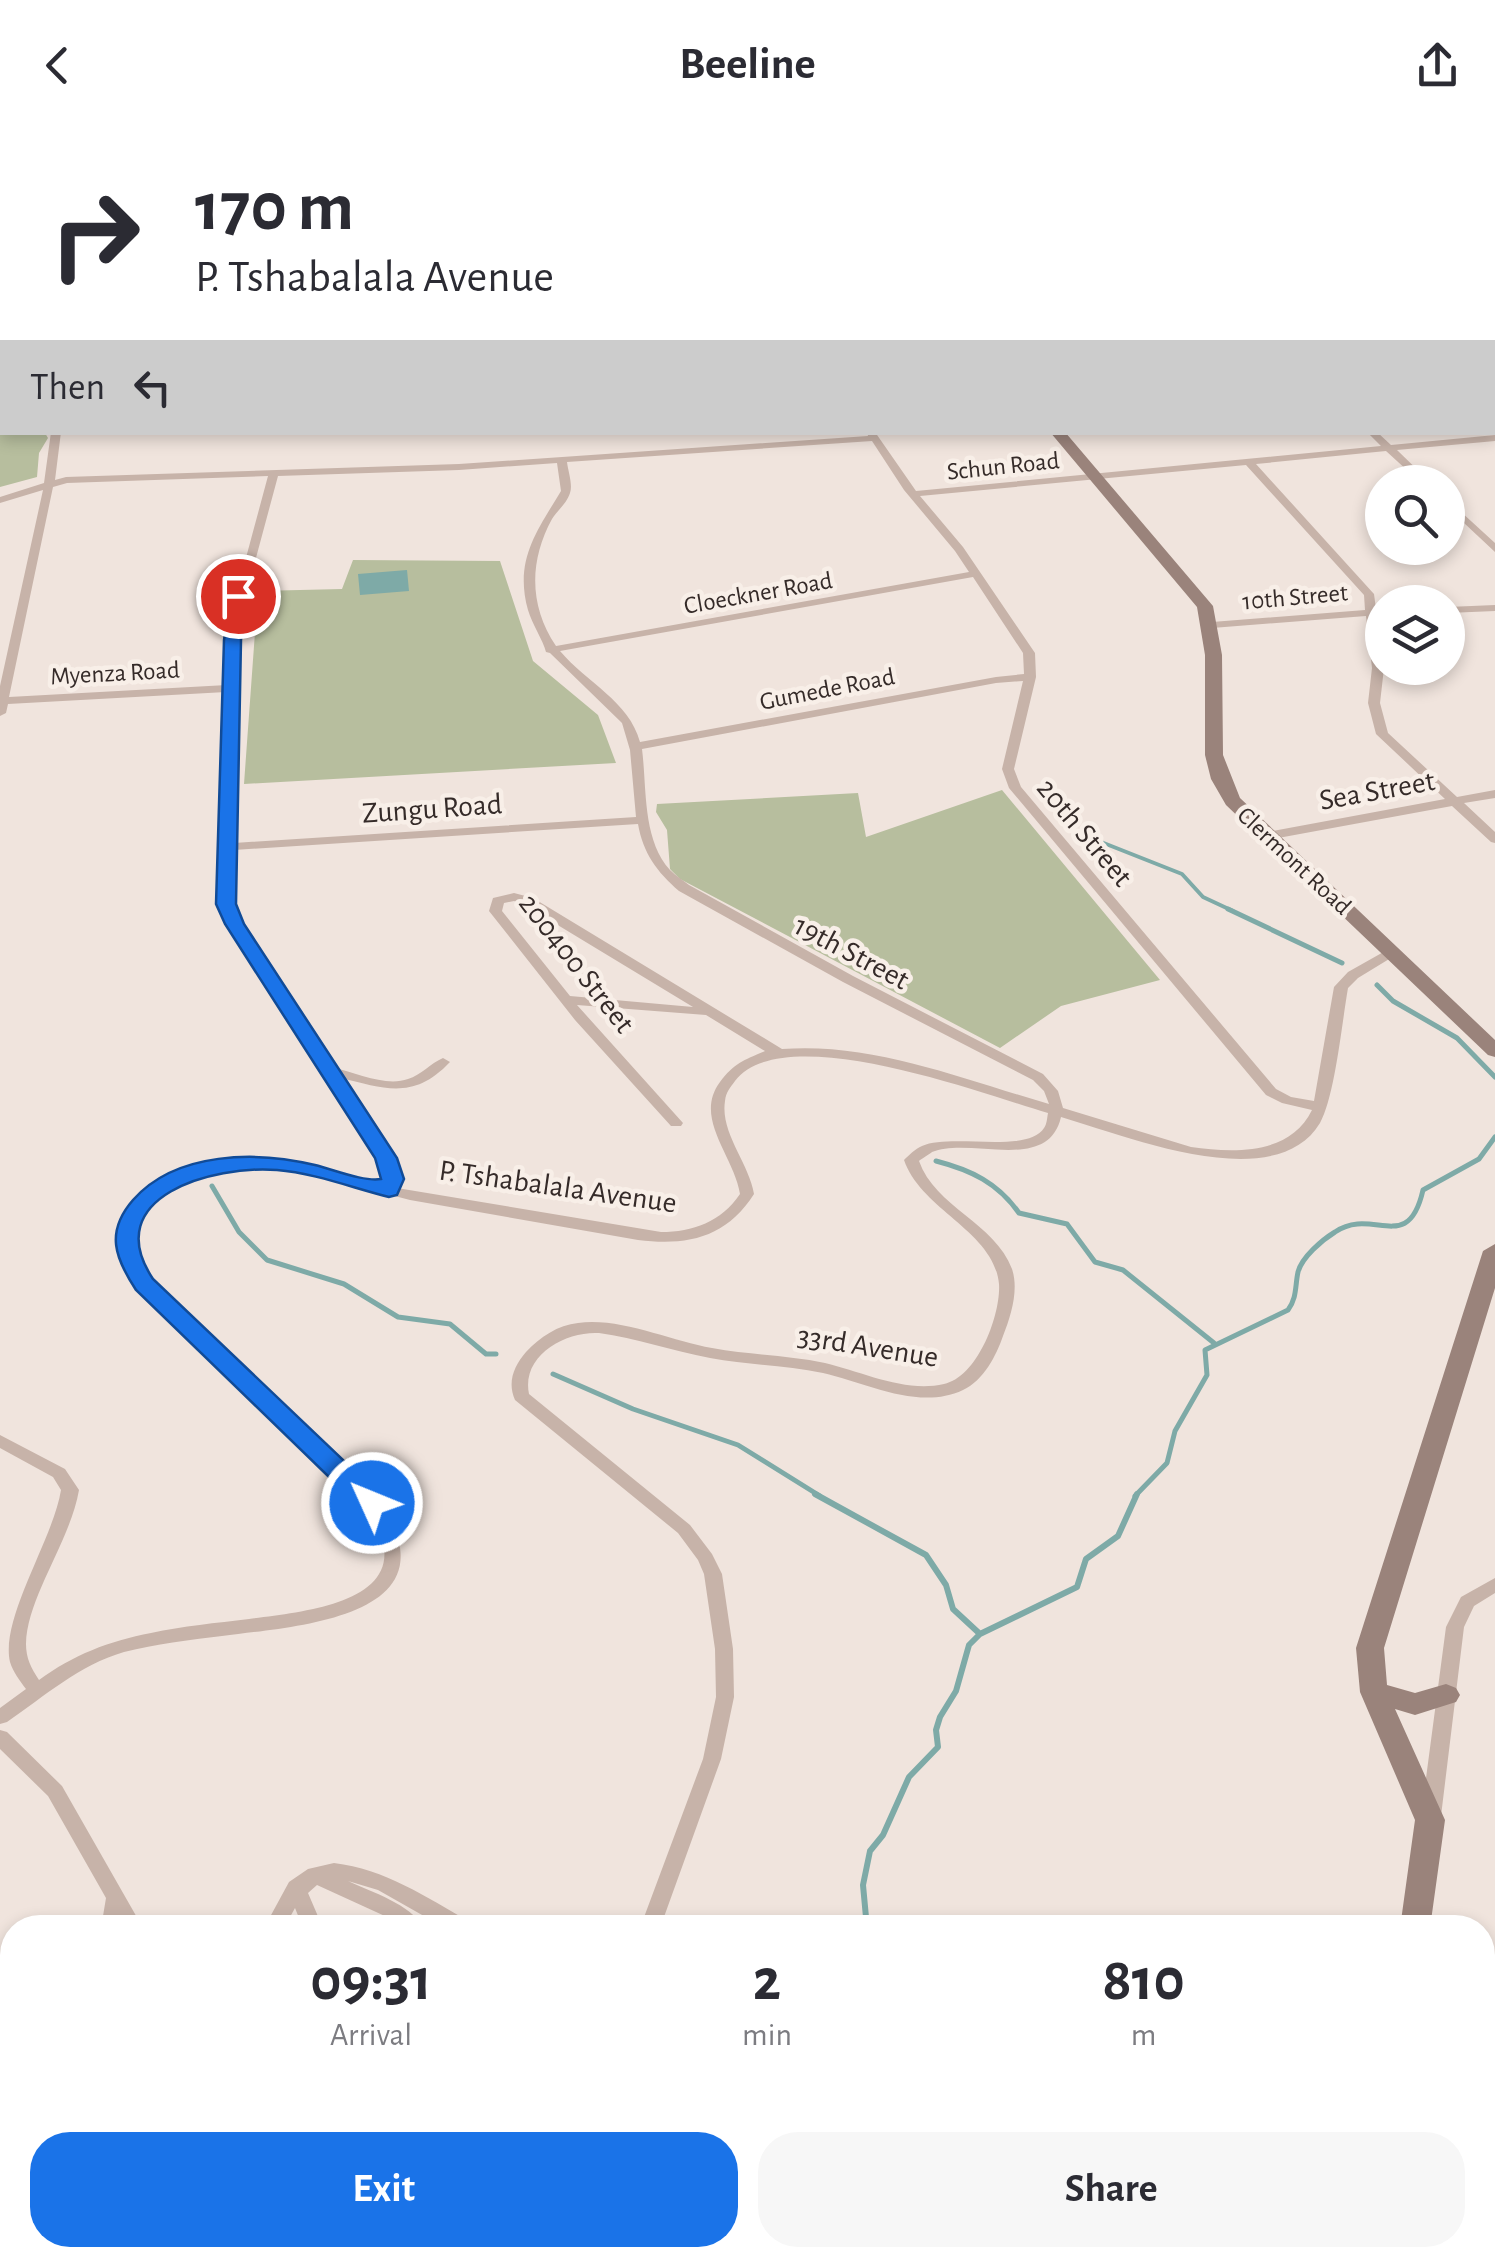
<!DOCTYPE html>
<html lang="en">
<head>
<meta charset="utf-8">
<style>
  body { margin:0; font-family:"Alegreya Sans",sans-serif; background:#f7f7f7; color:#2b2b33; height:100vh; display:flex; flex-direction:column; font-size:38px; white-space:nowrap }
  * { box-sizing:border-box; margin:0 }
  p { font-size:32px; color:#7c7c81 }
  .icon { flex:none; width:55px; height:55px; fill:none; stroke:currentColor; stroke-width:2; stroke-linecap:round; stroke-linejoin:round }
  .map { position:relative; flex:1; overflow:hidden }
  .panel { position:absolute; left:0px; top:1785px; width:1495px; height:352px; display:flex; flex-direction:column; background:#fff; border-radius:40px 40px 0 0; box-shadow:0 5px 15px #0003 }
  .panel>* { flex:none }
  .banner { position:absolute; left:0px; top:0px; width:1495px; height:305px; box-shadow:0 5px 15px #0003; background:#fff; color:#2b2b33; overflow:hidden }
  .tools { position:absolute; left:1365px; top:335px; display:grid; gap:20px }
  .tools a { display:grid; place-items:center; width:100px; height:100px; border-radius:50%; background:#fff; box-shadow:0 5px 15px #0003; font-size:50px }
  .pin { position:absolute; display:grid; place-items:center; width:85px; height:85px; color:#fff; margin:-42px; border:5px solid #fff; border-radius:50%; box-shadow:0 2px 10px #0007 }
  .me { position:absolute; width:110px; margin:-55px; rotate:314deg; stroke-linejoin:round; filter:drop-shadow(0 0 8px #0008) }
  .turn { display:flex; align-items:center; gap:35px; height:210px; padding:0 30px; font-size:45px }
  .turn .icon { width:130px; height:130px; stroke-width:2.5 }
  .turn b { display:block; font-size:70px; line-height:85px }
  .then { display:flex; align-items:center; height:95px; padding:0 30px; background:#0003; gap:20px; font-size:38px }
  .eta { display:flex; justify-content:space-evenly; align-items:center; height:170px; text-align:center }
  .eta b { font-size:60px; font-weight:700; line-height:70px }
  .action { display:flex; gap:20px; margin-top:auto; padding:20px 30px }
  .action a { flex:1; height:115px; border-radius:40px; background:#1a73e8; color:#fff; font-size:40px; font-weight:700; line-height:115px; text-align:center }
  .action a+a { background:#f7f7f7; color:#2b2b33 }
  header { display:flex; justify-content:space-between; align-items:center; height:130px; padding:0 30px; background:#fff; font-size:45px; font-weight:700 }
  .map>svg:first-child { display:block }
  .green { fill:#b7be9e }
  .water { fill:#7eaaa7 }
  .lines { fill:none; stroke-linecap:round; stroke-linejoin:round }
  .stream-far3 { stroke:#7eaaa7; stroke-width:2.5 }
  .stream-far2 { stroke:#7eaaa7; stroke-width:4 }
  .stream-far1 { stroke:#7eaaa7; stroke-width:5 }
  .stream { stroke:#7eaaa7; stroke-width:6 }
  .river { fill:#7eaaa7; fill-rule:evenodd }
  .street { fill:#c7b3a9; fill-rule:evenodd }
  .secondary { fill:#9a837b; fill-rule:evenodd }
  .route { fill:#1a73e8; stroke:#114b97; stroke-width:2.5 }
  .labels { text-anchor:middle; stroke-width:9; stroke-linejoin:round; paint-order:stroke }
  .far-street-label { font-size:25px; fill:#352b29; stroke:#f8efe8 }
  .street-label { font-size:30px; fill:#352b29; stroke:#f8efe8 }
</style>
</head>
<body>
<header><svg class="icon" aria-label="back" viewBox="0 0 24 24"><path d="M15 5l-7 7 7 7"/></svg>Beeline<svg class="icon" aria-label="share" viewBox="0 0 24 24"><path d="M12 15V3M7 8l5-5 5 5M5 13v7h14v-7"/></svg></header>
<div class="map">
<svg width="1495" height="2136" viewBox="0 0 1495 2136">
  <rect width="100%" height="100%" fill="#f0e4dd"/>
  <path class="green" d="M0 250 2 302 45 303 48 308 39 323 37 347 0 357Z
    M353 430 500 431 533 531 598 585 616 633 244 654 258 461 342 459Z
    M1002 660 1160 850 1061 876 1000 918 680 749 670 739 667 700 656 682 657 674 858 663 866 707Z"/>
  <path class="water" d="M407 440 409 461 360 465 358 444Z"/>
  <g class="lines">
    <path class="stream-far3" d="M184 2 195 0"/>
    <path class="stream-far2" d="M1096 710 1182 744 1203 767 1233 781"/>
    <path class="stream-far1" d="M1228 779 1342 833
      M1377 855 1393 871 1457 908 1495 947
      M936 1031C971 1040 998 1053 1019 1083L1067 1094 1095 1132 1123 1140 1214 1213
      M212 1056 239 1102 267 1130 344 1154 398 1187 450 1194 486 1224H496
      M553 1244 633 1279 738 1315 820 1366
      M1135 1366 1167 1333 1175 1301 1207 1245 1205 1220 1288 1180C1297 1168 1295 1156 1298 1142 1302 1127 1322 1110 1335 1102 1373 1076 1408 1126 1423 1060L1479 1029 1495 1007"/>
    <path class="stream" d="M815 1364 926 1425 946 1455 953 1479 980 1504
      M867 1798 863 1755 870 1721 883 1705 909 1647 938 1617 936 1600 940 1587 956 1561 969 1515 980 1504 1077 1457 1086 1429 1118 1406 1137 1364
      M1024 2136 1025 2125"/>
    <path class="river" d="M0 120H2V130H0Z"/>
    <path class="street" d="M1034 0H1130L1126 2H1032Z
      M1492 58H1495V63H1492Z
      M1495 163V171H1492V164Z
      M0 182 2 183V190L0 189Z
      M1492 183H1495V189H1492Z
      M0 239H2V245H0Z
      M51 302H61L55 350 66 347 459 334 868 306 867 302H875L916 361 1381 316 1367 302H1377L1391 315 1495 305V311L1397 320 1430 352H1420L1386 321 1256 334 1374 464 1376 479 1382 481V484L1377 485 1384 538 1380 573 1388 603 1457 667 1495 660V668L1464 673 1495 702V713L1491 712 1452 676 1267 710 1261 706 1267 702 1445 669 1376 604 1368 573 1372 538 1366 486 1212 498 1207 495 1212 492 1365 480 1364 465 1246 335 920 366 963 417 1035 523 1036 547 1014 639 1021 657 1276 959 1291 967 1314 971 1334 857 1348 842 1387 820H1397L1399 823 1358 848 1348 858C1342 892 1335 966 1320 993 1275 1068 1124 1005 1061 987 1048 1044 970 1006 932 1022 931 1023 920 1030 919 1031 935 1077 995 1093 1012 1139 1019 1160 1011 1186 1003 1206 996 1226 984 1250 963 1260 919 1281 867 1253 823 1243 786 1235 747 1235 710 1228 672 1221 636 1208 599 1203 566 1201 521 1225 529 1264L690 1395 712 1424 722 1444 733 1519 734 1567 721 1629 660 1798H640L703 1629 716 1567 715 1519 704 1444 698 1430 678 1403 515 1270C507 1252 514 1236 526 1222 540 1207 558 1195 578 1193 620 1187 671 1211 712 1218 750 1225 788 1225 825 1233 863 1242 905 1263 944 1254 978 1247 1001 1184 999 1154 994 1101 921 1080 904 1030 909 1025 915 1019 922 1016 951 1003 1028 1024 1044 998 1047 994 1047 988 1048 983 983 964 783 888 735 951 730 958 726 962 725 971 720 1003 749 1033 754 1064 726 1108 687 1116 638 1110L410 1070 314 1045 275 1037C227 1036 138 1047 136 1111 136 1121 140 1132 143 1141L378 1369C460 1487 299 1496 222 1506 189 1510 156 1514 124 1522 79 1535 45 1566 7 1592L0 1594V1578L26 1559C20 1551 13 1542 10 1532 0 1488 53 1410 61 1360L53 1347 0 1318V1305L65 1339 79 1360C70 1412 27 1467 26 1514 26 1528 31 1538 39 1550 73 1525 109 1511 151 1503 183 1496 216 1493 249 1489 312 1481 430 1470 366 1377L128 1143C126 1134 120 1123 120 1113 117 1044 227 1023 278 1029 314 1033 348 1045 382 1054L385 1042 379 1028 228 794 220 774 226 562 8 574 6 583 0 586V556L43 360 0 373V367L44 353ZM872 311 904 360 955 421 969 442 556 516C529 476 529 431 552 389 557 381 567 373 570 363 573 355 568 341 567 332ZM557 333 561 361C537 401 514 430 528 480 532 494 543 510 546 522L550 523 622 593 630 620 636 687 234 713 239 491 278 346 459 340ZM268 346 229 491 227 555 9 567 53 357 67 353ZM973 447 1023 523 1024 544 996 547 640 612C629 571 587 553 560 521ZM1023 551 1002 639 1009 658 1266 965 1282 973 1312 980C1290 1025 1235 1023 1191 1017L1063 978 1058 961 1043 944 853 846 689 755C683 750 676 746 670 740 642 709 647 658 642 619L996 553ZM638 694C643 723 657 742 679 761L843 852 1033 950 1044 961 1049 974C962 949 873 912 782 919L533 768 514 763 493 768 489 781 575 890 671 996H681L683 993 577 875 706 885 765 921C744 930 734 933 720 952 693 988 734 1026 740 1064 721 1092 693 1102 661 1102L397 1058 399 1042 393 1028 341 948C386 959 414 970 450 932L443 928C431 933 421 945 408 949 386 957 357 943 335 938L242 794 232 774 234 720ZM514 771 523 774 693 877 570 866 502 781 504 773Z
      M1448 370 1495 413V422L1448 378Z
      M1495 475V481L1448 483V477Z
      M1495 1448V1463L1474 1476 1464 1497 1441 1686 1438 1691 1431 1694 1424 1691 1421 1686 1446 1497 1461 1467Z
      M0 1600 7 1602 62 1656 143 1798H101L106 1768 48 1666 0 1619Z
      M334 1733C385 1739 426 1767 470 1792L473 1798H445L378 1760 348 1751C374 1763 408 1773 425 1798H400L387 1787 317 1755 308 1763 323 1798H303L295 1778 284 1798H264L289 1752 308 1739Z
      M93 2125H122L114 2136H85Z
      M160 2125H182L178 2136H156Z
      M472 2125H515L525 2129 528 2136H485L475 2132Z"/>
    <path class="secondary" d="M817 0H829V2H818Z
      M0 102H2V110H0Z
      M1492 239H1495V247H1492Z
      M1050 302H1065L1213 476 1222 525 1223 625 1240 668 1495 910V927L1488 925 1226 675 1211 649 1205 625V525L1197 477Z
      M1495 1114V1158L1384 1518 1387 1555 1415 1563 1446 1554 1456 1558 1460 1565 1456 1572 1415 1585 1395 1579 1445 1690 1430 1798H1400L1415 1690 1360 1562 1356 1518 1483 1121Z
      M1482 2057 1495 2064V2119L1482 2113Z"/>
  </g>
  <path class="route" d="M238 461 246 466 241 510 236 774 244 794 397 1028 404 1049 397 1065 389 1067C353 1058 314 1043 277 1040 214 1035 98 1066 153 1149L382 1367 386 1373 382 1380H363L136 1160C115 1128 105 1102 133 1070 176 1021 257 1021 315 1035 335 1040 364 1052 381 1049L375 1028 225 794 216 774 224 510 230 466Z"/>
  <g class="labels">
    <g class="far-street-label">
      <text transform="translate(1003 335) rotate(-6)" y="9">Schun Road</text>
      <text transform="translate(758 462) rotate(-10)" y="9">Cloeckner Road</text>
      <text transform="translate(1295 466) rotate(-5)" y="9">10th Street</text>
      <text transform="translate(115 542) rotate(-3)" y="9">Myenza Road</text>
      <text transform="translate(827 558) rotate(-11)" y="9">Gumede Road</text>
      <text transform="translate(1295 730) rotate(43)" y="9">Clermont Road</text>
    </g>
    <g class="street-label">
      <text transform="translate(1377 660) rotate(-10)" y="10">Sea Street</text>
      <text transform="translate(432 678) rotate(-4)" y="10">Zungu Road</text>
      <text transform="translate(1085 702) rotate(50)" y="10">20th Street</text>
      <text transform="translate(852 822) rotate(28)" y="10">19th Street</text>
      <text transform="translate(577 833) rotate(52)" y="10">200400 Street</text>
      <text transform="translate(558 1056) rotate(8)" y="10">P. Tshabalala Avenue</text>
      <text transform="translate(868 1216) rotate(9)" y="10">33rd Avenue</text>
    </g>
  </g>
</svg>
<div class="tools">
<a><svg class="icon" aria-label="search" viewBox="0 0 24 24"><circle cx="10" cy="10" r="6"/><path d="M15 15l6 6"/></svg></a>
<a><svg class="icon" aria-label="layers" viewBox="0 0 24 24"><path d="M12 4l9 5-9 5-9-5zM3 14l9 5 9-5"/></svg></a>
</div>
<div class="pin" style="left:238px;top:466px;background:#d93025"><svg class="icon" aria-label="arrive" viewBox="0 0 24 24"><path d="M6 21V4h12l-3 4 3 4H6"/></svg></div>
<svg class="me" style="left:372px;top:1373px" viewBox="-20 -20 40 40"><circle r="17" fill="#1a73e8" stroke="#fff" stroke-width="3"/><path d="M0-11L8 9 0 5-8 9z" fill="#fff"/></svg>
<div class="banner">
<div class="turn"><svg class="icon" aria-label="right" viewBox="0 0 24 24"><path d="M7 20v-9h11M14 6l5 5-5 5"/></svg><div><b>170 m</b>P. Tshabalala Avenue</div></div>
<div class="then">Then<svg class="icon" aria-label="left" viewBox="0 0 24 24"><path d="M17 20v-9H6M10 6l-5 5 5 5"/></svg></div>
</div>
<section class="panel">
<div class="eta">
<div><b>09:31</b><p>Arrival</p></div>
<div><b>2</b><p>min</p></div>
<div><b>810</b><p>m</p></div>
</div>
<div class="action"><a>Exit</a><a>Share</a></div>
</section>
</div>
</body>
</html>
